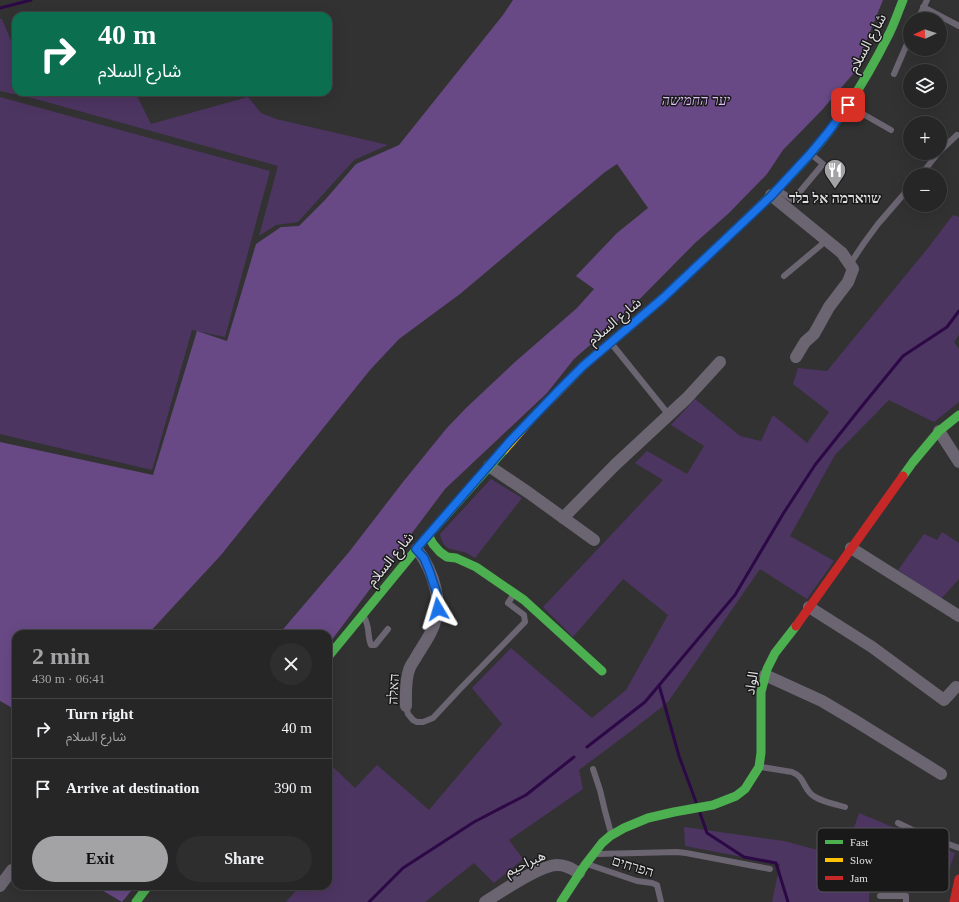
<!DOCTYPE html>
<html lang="en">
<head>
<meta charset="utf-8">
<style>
  body { margin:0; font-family:"Times New Roman","Noto Sans Arabic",Heebo,serif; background:#2e2e2e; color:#f1f3f6; height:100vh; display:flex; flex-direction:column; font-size:15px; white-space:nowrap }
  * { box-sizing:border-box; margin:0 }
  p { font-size:13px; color:#a4a5a7 }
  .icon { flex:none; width:22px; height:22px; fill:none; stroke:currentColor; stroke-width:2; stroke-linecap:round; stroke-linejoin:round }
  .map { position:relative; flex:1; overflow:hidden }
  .sheet { position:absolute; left:12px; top:630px; width:320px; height:260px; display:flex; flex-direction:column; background:#262626; border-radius:12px; box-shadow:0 4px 16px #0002,0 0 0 1px #424343 }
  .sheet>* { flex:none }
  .banner { position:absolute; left:12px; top:12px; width:320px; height:84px; border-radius:12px; box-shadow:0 4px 16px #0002,0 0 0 1px #424343; background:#0b6e4f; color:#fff; overflow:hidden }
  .needle { width:26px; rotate:266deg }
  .buttons { position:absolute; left:903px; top:12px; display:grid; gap:8px }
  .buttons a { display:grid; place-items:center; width:44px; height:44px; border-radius:50%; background:#262626; box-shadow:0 4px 16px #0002,0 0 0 1px #424343; font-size:20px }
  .pin { position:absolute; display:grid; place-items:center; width:34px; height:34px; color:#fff; margin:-17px; border-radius:8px; box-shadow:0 2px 6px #0006 }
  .me { position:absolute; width:44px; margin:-22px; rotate:353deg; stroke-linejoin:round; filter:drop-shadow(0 0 3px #0008) }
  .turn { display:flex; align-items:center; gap:14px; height:84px; padding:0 20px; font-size:18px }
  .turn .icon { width:52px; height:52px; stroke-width:2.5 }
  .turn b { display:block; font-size:28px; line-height:34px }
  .round { display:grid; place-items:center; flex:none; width:42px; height:42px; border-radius:21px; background:#2e2e2e }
  .summary { display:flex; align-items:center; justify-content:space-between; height:68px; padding:0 20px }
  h1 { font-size:24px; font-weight:700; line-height:30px; color:#a3a2a4 }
  .action { display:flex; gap:8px; margin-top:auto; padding:8px 20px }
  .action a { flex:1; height:46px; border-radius:24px; background:#a3a2a4; color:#111; font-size:16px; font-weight:700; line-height:46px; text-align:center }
  .action a+a { background:#2e2e2e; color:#f1f3f6 }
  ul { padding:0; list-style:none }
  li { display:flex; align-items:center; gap:12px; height:60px; padding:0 20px; border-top:1px solid #424343 }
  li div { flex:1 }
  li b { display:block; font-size:15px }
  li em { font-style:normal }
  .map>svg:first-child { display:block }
  .green { fill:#4d3562 }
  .forest { fill:#684985 }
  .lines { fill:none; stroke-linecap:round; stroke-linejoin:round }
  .stream { stroke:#2d0846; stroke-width:3 }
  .lane { stroke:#6b6572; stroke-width:6 }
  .street { stroke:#6b6572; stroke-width:12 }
  .fast { stroke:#4caf50; stroke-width:9 }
  .slow { stroke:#ffc107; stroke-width:9 }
  .jam { stroke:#c62828; stroke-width:9 }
  .route-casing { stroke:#114b97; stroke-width:10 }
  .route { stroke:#1a73e8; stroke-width:7 }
  .labels { text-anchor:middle; stroke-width:3; stroke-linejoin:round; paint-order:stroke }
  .street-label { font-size:14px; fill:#e0dfe1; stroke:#1a191a }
  .park-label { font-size:14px; font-style:italic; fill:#dbbef9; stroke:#1a191a }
  .poi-label { font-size:14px; font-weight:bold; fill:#e0dfe1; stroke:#1a191a }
  .key { fill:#1a191a; stroke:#555456; stroke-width:1 }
  .key-label { font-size:11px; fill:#e0dfe1 }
</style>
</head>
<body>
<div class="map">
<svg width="959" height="902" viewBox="0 0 959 902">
  <rect width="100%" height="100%" fill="#323233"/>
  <path class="green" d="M0 19H2L12 43 16 44V92H135L151 124 248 97 261 113 276 119 388 145 354 160 298 222 276 225 259 236 278 166 32 98 0 91Z
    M0 97 270 171 225 337 192 330 152 470 0 434Z
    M953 215 959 217V335L954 342 959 349V402L934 422 889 400 835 455 790 536 834 561 807 599 760 569 668 702 631 731 579 770 583 789 509 840 523 859 494 883 474 863 425 902H286L300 886H328V856L332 851 328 847V772L333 767 355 788 377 765 429 810 502 724 472 688 511 648 592 718 626 690 668 615 623 579 573 637 543 607 663 480 635 463 647 451 687 474 704 446 671 425 695 399 740 436 761 441 773 415 807 443 829 412 793 384 798 368 827 371 928 248Z
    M491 479 522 498 475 558C472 556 469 554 467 553 453 548 444 553 440 534Z
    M942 532 959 543V579L941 599 898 570 924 534 937 540Z
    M859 813 955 853 945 881 870 856 869 902H772L780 864 685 846 684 827 784 841 844 857Z"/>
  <path class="forest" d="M513 0H883L853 74 822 110 783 150 767 174 729 213 695 243 621 318 574 359 547 393 445 489 328 645V634H279L349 552 403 482 446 429 466 408 515 362 577 308 594 289 576 276 617 233 648 208 617 164 605 172 460 294 399 339 370 370 221 555 148 634H16V710L0 701V442L153 475 197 331 227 341 256 244 281 227 299 226 325 200 356 164 399 145 503 15Z
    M95 886H135L122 902Z"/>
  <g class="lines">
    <path class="stream" d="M0 8 31 0
      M659 685 679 756 696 802
      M587 747 645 702 735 595 783 514 815 465 862 406 903 356 947 327 959 311
      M700 813 707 833 744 857 776 863 788 902
      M369 902 403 868 474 822 526 795 574 757"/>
    <path class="lane" d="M923 7 959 26
      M918 19 927 0
      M894 74 910 37
      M849 106 891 130
      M940 151 957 135
      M921 175 938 153
      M778 190 793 200 823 164 812 155
      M850 264 864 243 878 224 910 187
      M784 276 827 240
      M611 343 669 415
      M364 617C370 626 367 636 371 645H375L388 629
      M406 706 408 714 413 720 417 722H423L433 718 460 689 525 622 524 615 508 603 514 594
      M761 767 792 772C804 777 802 784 810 793 817 801 835 804 845 807
      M593 769 600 790 605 811 611 833
      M898 823 923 835 959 848
      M597 854 677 852 686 853 770 869
      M587 864 637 881 652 883 657 885 661 902
      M880 896H906V902"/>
    <path class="street" d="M771 195 842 253 853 269 848 282 829 307 814 334 805 342 796 357
      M939 431 959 462
      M489 466 529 493 594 540
      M563 518 615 465 687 398 720 362
      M851 548 959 616
      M809 607 872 647 944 700 956 687
      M765 675 822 701 854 720 941 774
      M406 706C406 694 405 681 409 670 410 666 413 662 415 659 420 650 426 642 431 632 445 605 434 572 417 549
      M0 886 12 870
      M485 902C501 892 541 864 558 865 566 865 572 869 579 873"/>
    <path class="fast" d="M684 278C725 239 768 201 806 159 839 123 866 80 888 36 894 25 898 12 903 0
      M903 476 913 462 939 431 959 415
      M428 535 433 544 440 552 447 557 456 558 476 567 524 600 602 671
      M328 657 424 540 504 450
      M136 902 148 886
      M561 902 585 865 602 843 610 836 624 828 648 818 674 812 713 805 736 796 745 789 759 767 761 753V692L767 669 775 653 796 626"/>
    <path class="slow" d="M504 450 532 418 583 366 663 298 684 278"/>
    <path class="jam" d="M796 626 903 476
      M954 902 959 879"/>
  </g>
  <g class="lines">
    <g class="route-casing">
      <path id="route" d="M438 609 437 594 429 570 424 558 416 549 510 441 559 390 583 366 663 298 771 196 810 154 829 131 848 105"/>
    </g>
    <use href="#route" class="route"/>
  </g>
  <defs>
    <g id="restaurant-pin" transform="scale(1.15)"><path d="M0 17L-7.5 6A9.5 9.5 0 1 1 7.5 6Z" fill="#a3a2a4" stroke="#1a191a"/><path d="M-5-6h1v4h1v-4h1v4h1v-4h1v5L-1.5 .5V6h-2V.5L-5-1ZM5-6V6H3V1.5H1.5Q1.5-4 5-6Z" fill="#fff"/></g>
  </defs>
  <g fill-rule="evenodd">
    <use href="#restaurant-pin" x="835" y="170"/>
  </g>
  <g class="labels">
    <g class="street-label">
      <text transform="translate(867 43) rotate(-62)" y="5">شارع السلام</text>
      <text transform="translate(614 321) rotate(-40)" y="5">شارع السلام</text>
      <text transform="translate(390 559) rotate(-51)" y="5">شارع السلام</text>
      <text transform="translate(751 683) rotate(-80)" y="5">الواد</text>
      <text transform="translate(393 689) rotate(-87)" y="5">האלה</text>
      <text transform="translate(525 863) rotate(-25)" y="5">هبراحيم</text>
      <text transform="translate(633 866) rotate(17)" y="5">הפרחים</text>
    </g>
    <g class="park-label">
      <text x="696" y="105">יער החמישה</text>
    </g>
    <g class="poi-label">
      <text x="835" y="203">שווארמה אל בלד</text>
    </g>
  </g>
  <rect x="817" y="828" width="132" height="64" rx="6" class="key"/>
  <rect x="825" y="840" width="18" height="4" fill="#4caf50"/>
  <rect x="825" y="858" width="18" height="4" fill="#ffc107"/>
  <rect x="825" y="876" width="18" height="4" fill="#c62828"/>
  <g class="key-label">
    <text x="850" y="846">Fast</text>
    <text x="850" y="864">Slow</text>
    <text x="850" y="882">Jam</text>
  </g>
</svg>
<div class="buttons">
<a><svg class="needle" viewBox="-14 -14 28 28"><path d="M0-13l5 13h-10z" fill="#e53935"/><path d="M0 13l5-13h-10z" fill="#a4a5a7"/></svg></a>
<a><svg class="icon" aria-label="layers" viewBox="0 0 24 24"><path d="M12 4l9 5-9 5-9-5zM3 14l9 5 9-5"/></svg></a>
<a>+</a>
<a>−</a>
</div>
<div class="pin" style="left:848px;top:105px;background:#d93025"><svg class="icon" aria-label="arrive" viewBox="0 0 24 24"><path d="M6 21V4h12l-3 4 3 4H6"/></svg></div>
<svg class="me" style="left:438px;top:609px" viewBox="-20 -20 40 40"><path d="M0-17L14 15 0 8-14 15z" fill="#1a73e8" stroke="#fff" stroke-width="4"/></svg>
<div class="banner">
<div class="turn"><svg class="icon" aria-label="right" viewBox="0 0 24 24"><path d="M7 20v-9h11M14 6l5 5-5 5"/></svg><div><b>40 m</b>شارع السلام</div></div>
</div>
<section class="sheet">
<div class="summary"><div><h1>2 min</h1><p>430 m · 06:41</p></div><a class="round"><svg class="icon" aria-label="close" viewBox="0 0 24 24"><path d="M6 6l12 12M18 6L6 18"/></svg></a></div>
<ul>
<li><svg class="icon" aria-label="right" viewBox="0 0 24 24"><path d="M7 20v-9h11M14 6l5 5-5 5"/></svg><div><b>Turn right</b><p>شارع السلام</p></div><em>40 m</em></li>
<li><svg class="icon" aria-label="arrive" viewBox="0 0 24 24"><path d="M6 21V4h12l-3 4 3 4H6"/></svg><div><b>Arrive at destination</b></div><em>390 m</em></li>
</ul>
<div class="action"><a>Exit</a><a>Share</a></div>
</section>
</div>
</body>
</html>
